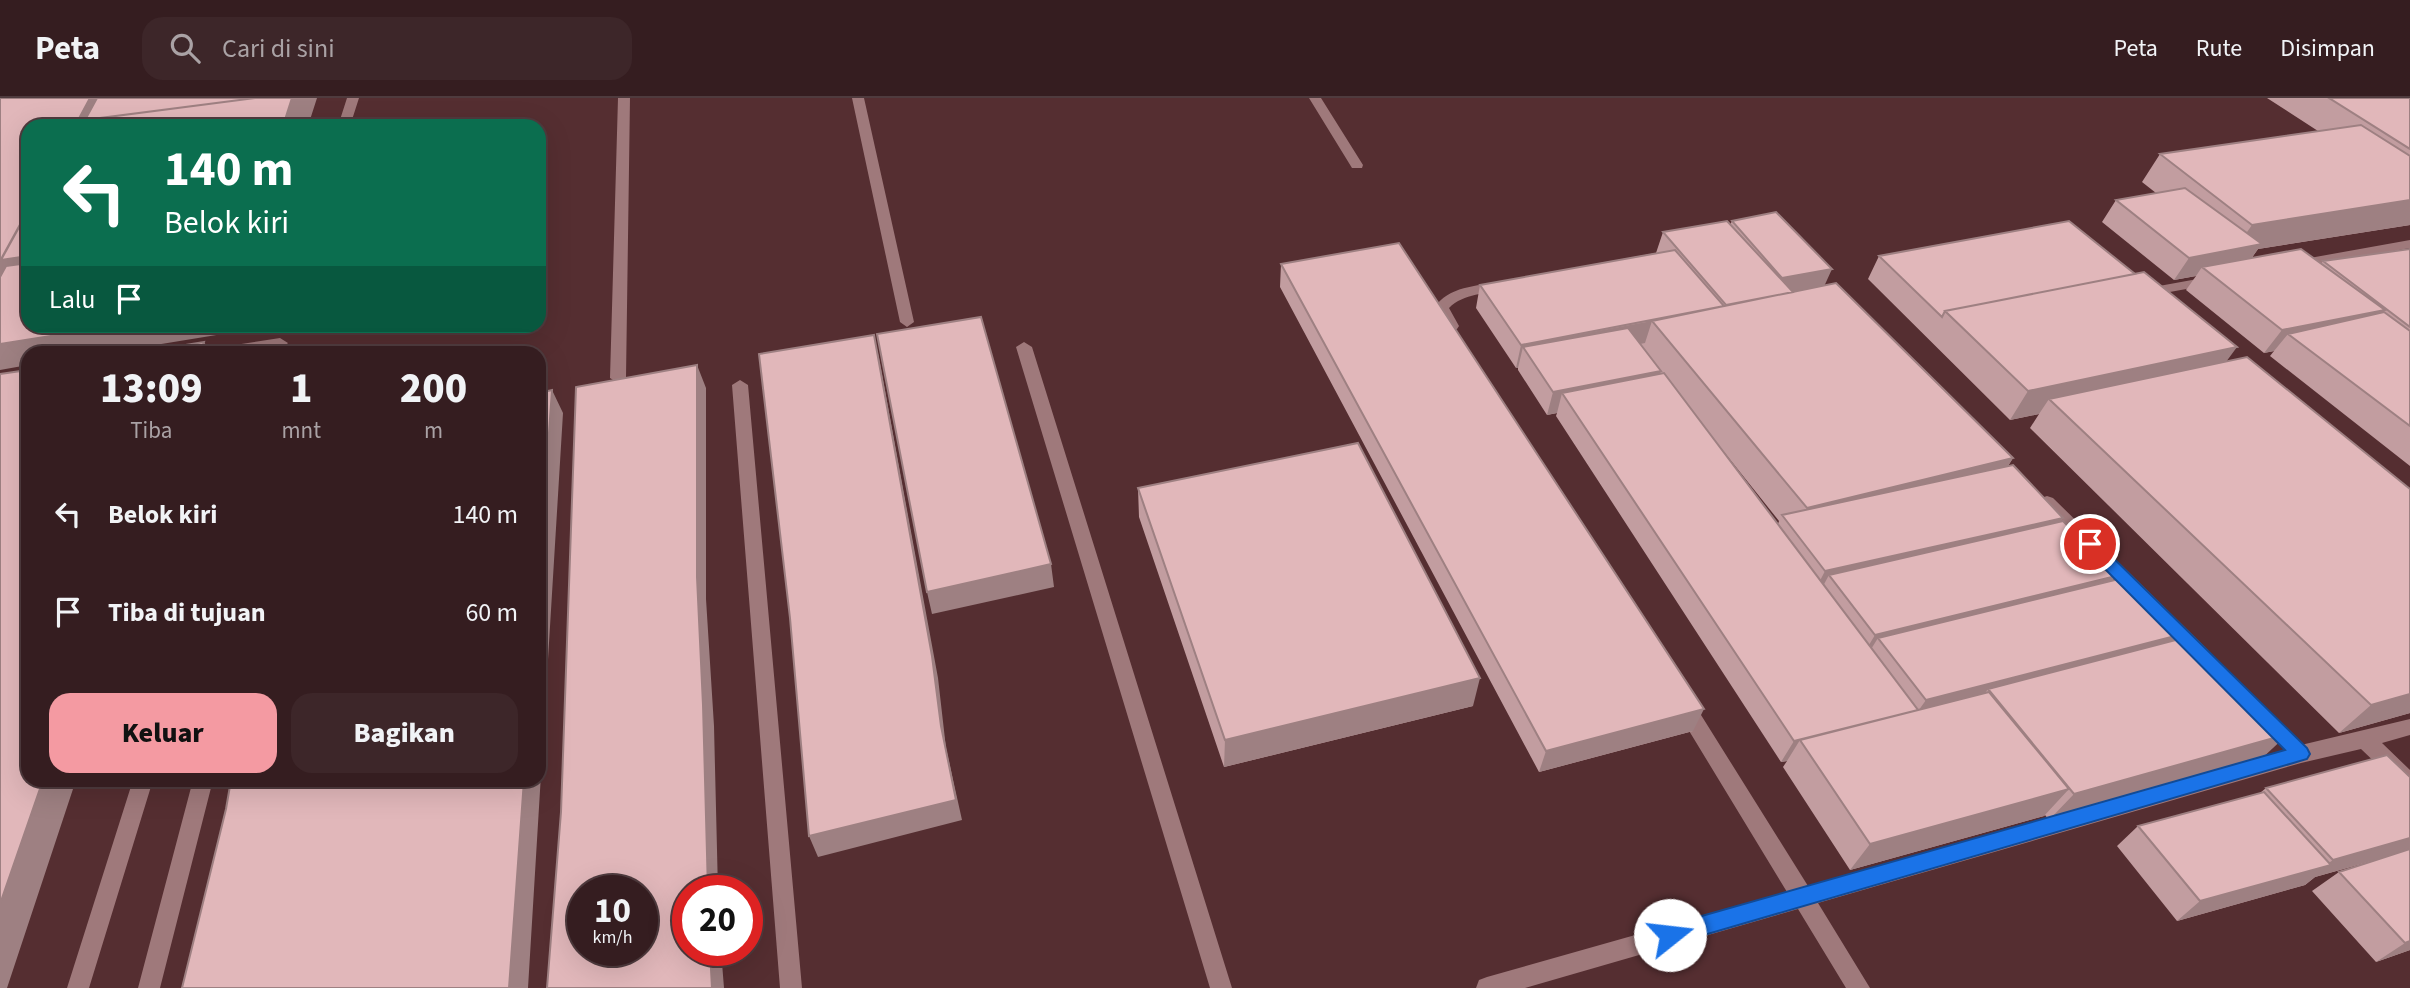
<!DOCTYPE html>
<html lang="id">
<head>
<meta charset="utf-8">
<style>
  body { margin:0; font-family:"Source Sans 3",sans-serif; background:#3d2629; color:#f1f3f6; height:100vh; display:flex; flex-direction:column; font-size:26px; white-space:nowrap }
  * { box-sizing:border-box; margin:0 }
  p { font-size:23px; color:#aaa2a5 }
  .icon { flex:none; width:38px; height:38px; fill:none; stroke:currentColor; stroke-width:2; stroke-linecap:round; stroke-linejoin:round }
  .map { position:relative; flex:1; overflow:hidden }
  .sheet { position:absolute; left:21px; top:248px; width:525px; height:441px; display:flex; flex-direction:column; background:#351d20; border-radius:21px; box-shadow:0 7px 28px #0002,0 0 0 2px #4f3b3e }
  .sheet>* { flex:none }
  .top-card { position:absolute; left:21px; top:21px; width:525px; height:214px; border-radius:21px; box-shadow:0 7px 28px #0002,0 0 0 2px #4f3b3e; background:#0b6e4f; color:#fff; overflow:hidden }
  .speed { position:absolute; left:567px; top:777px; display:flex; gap:14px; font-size:35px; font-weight:700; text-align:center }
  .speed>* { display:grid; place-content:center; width:91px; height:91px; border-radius:50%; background:#351d20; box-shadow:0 7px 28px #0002,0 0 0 2px #4f3b3e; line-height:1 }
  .speed small { font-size:18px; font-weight:400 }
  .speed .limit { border:10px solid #d22; background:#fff; color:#111 }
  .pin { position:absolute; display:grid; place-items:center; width:60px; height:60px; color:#fff; margin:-30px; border:4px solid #fff; border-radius:50%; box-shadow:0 2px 7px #0007 }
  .me { position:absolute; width:77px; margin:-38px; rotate:74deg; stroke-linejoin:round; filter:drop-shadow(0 0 5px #0008) }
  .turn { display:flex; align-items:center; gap:24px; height:147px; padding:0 28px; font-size:32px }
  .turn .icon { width:91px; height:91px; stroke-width:2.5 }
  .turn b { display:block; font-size:49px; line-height:60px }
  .then { display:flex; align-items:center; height:66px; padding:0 28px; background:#0003; gap:14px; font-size:26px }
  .eta { display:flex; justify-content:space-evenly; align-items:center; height:119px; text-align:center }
  .eta b { font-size:42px; font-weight:800; line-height:49px }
  .button { display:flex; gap:14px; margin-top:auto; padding:14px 28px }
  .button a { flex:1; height:80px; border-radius:21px; background:#f49aa2; color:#111; font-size:28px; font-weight:800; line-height:80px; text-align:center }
  .button a+a { background:#3d2629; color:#f1f3f6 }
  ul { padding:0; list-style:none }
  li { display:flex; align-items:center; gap:21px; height:98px; padding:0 28px }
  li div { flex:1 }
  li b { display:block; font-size:26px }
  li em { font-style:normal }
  header { display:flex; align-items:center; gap:42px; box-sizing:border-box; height:98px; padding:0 35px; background:#351d20; border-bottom:2px solid #4f3b3e }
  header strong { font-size:33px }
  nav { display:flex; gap:38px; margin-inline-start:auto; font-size:24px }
  .search { width:490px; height:63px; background:#3d2629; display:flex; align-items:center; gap:18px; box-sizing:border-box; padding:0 24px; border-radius:21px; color:#aaa2a5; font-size:26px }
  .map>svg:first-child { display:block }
  .built { fill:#552e31; fill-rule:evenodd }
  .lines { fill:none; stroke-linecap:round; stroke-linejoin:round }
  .lane { fill:#9f797b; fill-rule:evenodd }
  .wall { fill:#c29da0; fill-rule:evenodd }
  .shaded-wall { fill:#9e8082 }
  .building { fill:#e1b7ba; stroke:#9e8082; stroke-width:2; fill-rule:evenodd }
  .route { fill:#1a73e8; stroke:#114b97; stroke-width:2 }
</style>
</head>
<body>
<header>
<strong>Peta</strong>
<div class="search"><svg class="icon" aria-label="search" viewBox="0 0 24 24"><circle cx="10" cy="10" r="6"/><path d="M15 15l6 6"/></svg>Cari di sini</div>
<nav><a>Peta</a><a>Rute</a><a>Disimpan</a></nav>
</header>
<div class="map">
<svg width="2410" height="890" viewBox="0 0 2410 890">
  <rect width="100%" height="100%" fill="#47272a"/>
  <path class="built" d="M0 0H2410V890H0ZM28 28H539V228H28ZM28 256H539V682H28ZM583 793H642V852H583ZM688 793H747V852H688Z"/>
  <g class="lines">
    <path class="lane" d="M347 0H359L350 28H338Z
      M618 0H630L626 280 618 285 610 280Z
      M852 0H864L914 224 907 229 900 224Z
      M1309 0H1321L1363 67 1362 70H1352Z
      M2410 142V150L2293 171 2286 167 2293 163Z
      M2214 178 2221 182 2219 185 2148 198 2141 194 2148 190Z
      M1501 184 1508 188 1506 191C1486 196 1464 195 1449 210L1459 228 1457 231H1447L1434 210C1449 188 1476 188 1501 184Z
      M280 240 288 245 285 248 244 256H202L209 251Z
      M1024 244 1032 249 1232 890H1210L1016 249Z
      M740 282 748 287 802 890H780L732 287Z
      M2047 398 2053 400 2208 552 2210 557 2208 562 2201 565 2194 562 2041 408 2038 404 2041 400Z
      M1684 599 1691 601 1808 788 2301 647 2410 621V637L2382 645 2410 672V694L2403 691 2361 651 2301 665 1818 805 1870 890H1846L1798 811 1525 890H1476L1479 882 1487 879 1787 794 1677 613 1674 607 1677 601Z
      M133 682H153L89 890H67Z
      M193 682H213L160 890H138Z"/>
  </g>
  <path class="wall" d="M2267 0H2410V127L2258 151 2251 161 2321 166 2323 163 2410 151V368L2270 258 2274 253 2264 255 2186 192 2196 178 2174 182 2102 124 2116 102 2156 95 2142 84 2160 56 2318 33Z
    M1732 123 1824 187 2013 360 2008 368 2063 420 2060 423 2112 483 2179 537 2174 542 2258 664 2049 722 2045 717 2044 718 1850 772 1783 669 1787 663 1781 664 1556 318 1557 315 1547 317 1518 272V270H1516L1476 210 1480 187 1656 155 1663 134 1730 127ZM1712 339 1779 423 1778 426Z
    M1879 158 2226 263 2410 391V615L2339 635 2030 330 2039 316 2010 322 1868 181Z
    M1281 166 1693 633 1539 674 1280 189Z
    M1138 390 1473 608 1224 669 1139 419Z
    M2387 657 2410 852 2376 864 2312 793 2339 774 2383 760 2315 779 2305 787 2177 823 2117 748 2138 728 2260 695 2266 690Z"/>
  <path class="shaded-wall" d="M90 0H317L308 28H75Z
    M2410 102V127L2258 151 2245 169H2202L2196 178 2174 182 2189 160 2235 151 2252 127Z
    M28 112V190L0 221V163Z
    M1832 171 1822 193 1774 200 1782 180Z
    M2385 212 2365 235 2288 236 2274 253 2264 255 2282 232Z
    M1652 223 1645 245 1535 267 1523 249 1518 270H1516L1521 247Z
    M114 228H243L241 233 100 256H28V267L0 272V246Z
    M874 237 879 260 938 580 946 650 962 722 818 759 809 738 941 628Z
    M204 244 212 256H200Z
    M2237 249 2215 279 2049 301 2039 316 2010 322 2028 293Z
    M697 267 706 290V501L714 628 718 793H708L697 479Z
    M1661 273 1653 296 1562 295 1557 315 1547 317 1553 294Z
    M552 292 563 315 528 890H509L524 682H539V477Z
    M2013 360 1995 389 1795 434 1807 410Z
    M2063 420 2043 449 1829 477 1816 501 1810 502 1825 473Z
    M1051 466 1054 489 932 516 927 494Z
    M2116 478 2094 507 1878 540 1863 564 1858 565 1875 537Z
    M2179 537 2153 565 1988 591 1971 613 1906 630 1926 602Z
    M1480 580 1473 608 1224 669 1225 642Z
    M2410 596V615L2339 635 2371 607Z
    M1704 611 1693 633 1539 674 1546 653Z
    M1918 612 1800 642 1787 663 1781 664 1794 643Z
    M2288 636 2258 664 2049 722 2074 696Z
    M43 682H76L7 890H0V806Z
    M2069 691 2044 718 1850 772 1870 746Z
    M2410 740V752L2315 779 2305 787 2177 823 2200 803 2323 769 2333 762Z
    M2410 843V852L2376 864 2405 845Z
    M710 852H721L724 890H712Z"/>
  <path class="building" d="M0 0H90L75 28H28V112L0 163Z
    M97 0H255L85 22Z
    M255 0H292L283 28H75L77 23Z
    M2329 0H2410V51Z
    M2361 27 2410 58V102L2252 127 2160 56Z
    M2185 90 2262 146 2189 160 2116 102Z
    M28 113V158L1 162Z
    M1776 114 1832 171 1782 180 1732 123Z
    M1727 123 1793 194 1726 207 1663 134Z
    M2069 123 2135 176 1945 213 1942 219 1879 158Z
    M1399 145 1704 611 1546 653 1281 166Z
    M2301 151 2385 212 2282 232 2202 169Z
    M2410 151V229L2323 163Z
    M1675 152 1724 208 1521 247 1480 187Z
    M28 165V228H114L0 246V179L6 168Z
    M2144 174 2237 249 2028 293 1945 213Z
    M1836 185 2013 360 1807 410 1652 223Z
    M2384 214 2410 233V328L2288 236Z
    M981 219 1051 466 927 494 877 236Z
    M1628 230 1661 273 1553 294 1523 249Z
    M874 237 932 558 941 628 956 702 809 738 790 520 759 256Z
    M204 244 200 256H130Z
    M2247 259 2410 391V596L2371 607 2049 301Z
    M697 267V479L703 607 708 793H688V852H710L712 890H547L561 714 576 289ZM583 793H642V852H583Z
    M28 272V682H43L0 806V276Z
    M1664 275 1918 612 1794 643 1562 295Z
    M552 292 539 477V295Z
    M1358 345 1480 580 1225 642 1138 390Z
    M2013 367 2063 420 1825 473 1782 417Z
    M2063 423 2116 478 1875 537 1829 477Z
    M2123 480 2179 537 1926 602 1878 540Z
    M2191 538 2288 636 2074 696 1988 591Z
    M1989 594 2069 691 1870 746 1800 642Z
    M2387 657 2410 679V740L2333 762 2266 690Z
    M231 682H524L509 890H182L226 711Z
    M2264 694 2331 767 2200 803 2138 728Z
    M2410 751V843L2405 845 2339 774Z"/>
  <path class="route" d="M2090 440 2095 442 2307 650 2310 656 2307 661 1670 847 1663 844 1660 837 1663 830 1670 827 2285 652 2084 450 2082 446 2084 442Z"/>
</svg>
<div class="speed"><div>10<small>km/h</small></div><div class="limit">20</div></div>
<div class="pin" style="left:2090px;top:446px;background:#d93025"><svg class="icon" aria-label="arrive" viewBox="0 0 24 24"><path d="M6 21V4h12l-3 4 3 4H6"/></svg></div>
<svg class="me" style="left:1670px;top:837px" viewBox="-20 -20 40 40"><circle r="19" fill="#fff"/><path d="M0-13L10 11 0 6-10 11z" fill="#1a73e8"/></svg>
<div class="top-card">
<div class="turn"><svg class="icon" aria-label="left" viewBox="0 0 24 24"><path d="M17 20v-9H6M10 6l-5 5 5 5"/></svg><div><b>140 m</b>Belok kiri</div></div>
<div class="then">Lalu<svg class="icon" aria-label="arrive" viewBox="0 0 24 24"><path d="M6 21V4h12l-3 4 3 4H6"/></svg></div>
</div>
<section class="sheet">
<div class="eta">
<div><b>13:09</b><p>Tiba</p></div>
<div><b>1</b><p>mnt</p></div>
<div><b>200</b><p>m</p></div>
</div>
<ul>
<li><svg class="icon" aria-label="left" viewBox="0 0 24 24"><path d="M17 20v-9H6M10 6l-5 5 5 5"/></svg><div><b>Belok kiri</b></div><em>140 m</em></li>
<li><svg class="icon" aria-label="arrive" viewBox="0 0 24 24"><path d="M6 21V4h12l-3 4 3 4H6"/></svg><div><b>Tiba di tujuan</b></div><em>60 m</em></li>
</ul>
<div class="button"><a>Keluar</a><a>Bagikan</a></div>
</section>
</div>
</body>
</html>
